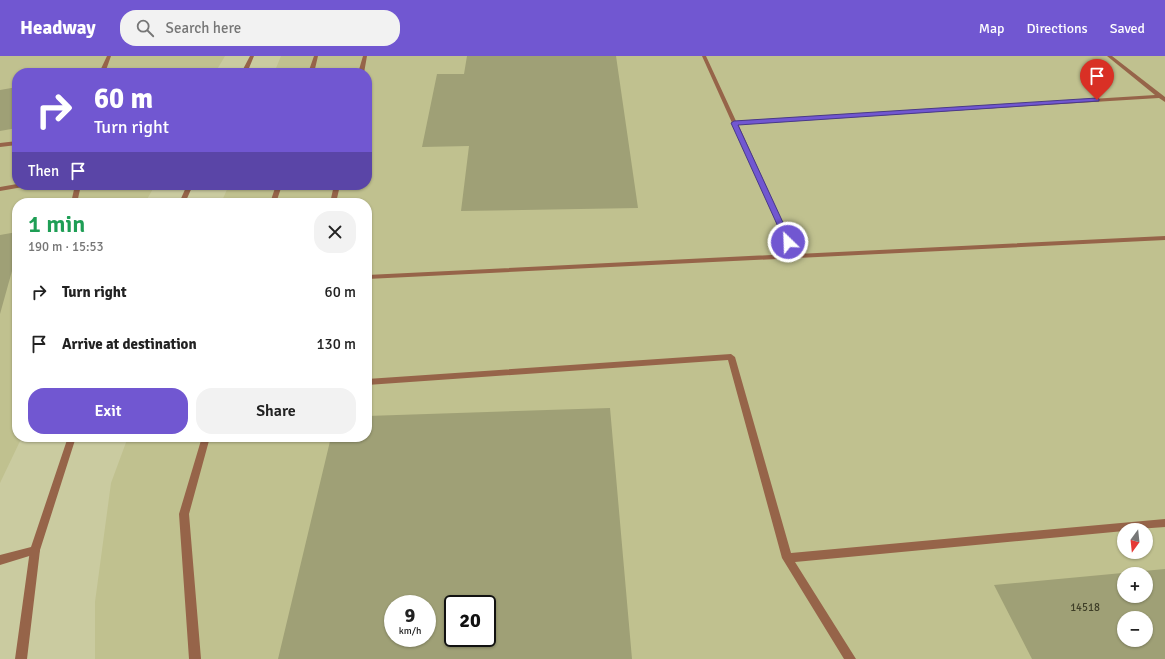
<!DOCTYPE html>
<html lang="en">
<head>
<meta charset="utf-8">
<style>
  body { margin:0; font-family:Signika,sans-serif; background:#f2f2f2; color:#222; height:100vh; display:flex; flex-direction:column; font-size:15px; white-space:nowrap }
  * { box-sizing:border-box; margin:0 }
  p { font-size:13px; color:#767676 }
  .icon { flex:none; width:22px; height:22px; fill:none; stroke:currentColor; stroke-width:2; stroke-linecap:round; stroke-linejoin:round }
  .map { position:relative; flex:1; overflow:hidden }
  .details { position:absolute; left:12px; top:142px; width:360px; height:244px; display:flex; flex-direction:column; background:#fff; border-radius:16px; box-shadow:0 1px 3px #0004 }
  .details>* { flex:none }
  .top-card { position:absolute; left:12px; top:12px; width:360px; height:122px; border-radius:16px; box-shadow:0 1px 3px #0004; background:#7157d1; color:#fff; overflow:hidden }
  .needle { width:26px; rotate:195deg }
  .fabs { position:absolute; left:1117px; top:467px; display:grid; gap:8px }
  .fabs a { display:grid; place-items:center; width:36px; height:36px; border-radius:50%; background:#fff; box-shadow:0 1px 3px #0004; font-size:20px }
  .speed { position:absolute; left:384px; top:539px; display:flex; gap:8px; font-size:20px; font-weight:700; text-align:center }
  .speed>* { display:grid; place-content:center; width:52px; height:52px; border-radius:50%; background:#fff; box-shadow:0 1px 3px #0004; line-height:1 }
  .speed small { font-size:10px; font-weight:400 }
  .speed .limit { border:2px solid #111; border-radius:6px; background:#fff; color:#111 }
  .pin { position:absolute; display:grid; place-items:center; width:34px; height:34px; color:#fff; margin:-41px -17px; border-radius:50% 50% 50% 0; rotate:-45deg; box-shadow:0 0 4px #0007 }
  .pin .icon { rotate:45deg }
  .me { position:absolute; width:44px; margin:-22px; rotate:336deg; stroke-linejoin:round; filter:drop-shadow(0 0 3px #0008) }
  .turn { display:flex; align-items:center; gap:14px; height:84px; padding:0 16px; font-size:18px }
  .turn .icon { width:52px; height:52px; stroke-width:2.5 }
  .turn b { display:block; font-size:28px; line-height:34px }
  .then { display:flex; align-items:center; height:38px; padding:0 16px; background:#0003; gap:8px; font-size:15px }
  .round { display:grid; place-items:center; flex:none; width:42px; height:42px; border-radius:16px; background:#f2f2f2 }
  .summary { display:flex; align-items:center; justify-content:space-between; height:68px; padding:0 16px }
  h1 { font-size:24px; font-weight:600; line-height:30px; color:#1e9e55 }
  .action { display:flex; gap:8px; margin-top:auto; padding:8px 16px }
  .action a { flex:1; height:46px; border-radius:16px; background:#7157d1; color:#fff; font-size:16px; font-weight:600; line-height:46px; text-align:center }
  .action a+a { background:#f2f2f2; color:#222 }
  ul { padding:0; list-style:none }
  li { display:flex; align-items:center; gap:12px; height:52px; padding:0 16px }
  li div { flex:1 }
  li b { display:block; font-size:15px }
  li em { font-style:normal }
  header { display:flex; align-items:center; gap:24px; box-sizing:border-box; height:56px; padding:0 20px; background:#7157d1; color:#fff }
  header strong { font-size:19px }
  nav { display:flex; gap:22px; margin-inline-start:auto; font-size:14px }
  .search { width:280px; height:36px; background:#f2f2f2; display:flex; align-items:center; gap:10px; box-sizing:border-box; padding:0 14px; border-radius:16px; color:#767676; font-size:15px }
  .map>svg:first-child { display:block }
  .built { fill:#c0c18f; fill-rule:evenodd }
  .building { fill:#9fa076; fill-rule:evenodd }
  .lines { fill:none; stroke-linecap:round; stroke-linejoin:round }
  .service { fill:#966449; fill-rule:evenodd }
  .tertiary { fill:#966449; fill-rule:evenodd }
  .route { fill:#7157d1; stroke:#493988 }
  .labels { text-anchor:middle; stroke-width:3; stroke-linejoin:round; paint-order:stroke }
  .near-number-label { font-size:11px; fill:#3e3e27 }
</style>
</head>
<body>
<header>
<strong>Headway</strong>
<div class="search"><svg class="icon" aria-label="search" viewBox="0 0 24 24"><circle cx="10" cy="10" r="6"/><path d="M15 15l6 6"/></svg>Search here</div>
<nav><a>Map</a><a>Directions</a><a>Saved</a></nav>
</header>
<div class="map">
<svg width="1165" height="603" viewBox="0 0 1165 603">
  <rect width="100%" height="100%" fill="#cacba0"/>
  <path class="built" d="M0 0H225L215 17H17V129H155L145 147H17V381H22L0 427Z
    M281 0H1165V603H95V546L111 427 128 381H367V147H221L229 129H367V17H274ZM1124 474H1146V496H1124ZM1124 518H1146V540H1124ZM393 548H427V582H393ZM453 548H487V582H453ZM1124 562H1146V584H1124Z"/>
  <path class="building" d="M467 0H616L638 152 461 155 469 90 422 91 437 18H464Z
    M17 31V72L0 75V34Z
    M17 176V197L0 258V179Z
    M610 352 632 603H278L331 381H367V360ZM393 548H427V582H393ZM453 548H487V582H453Z
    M1165 513V603H1032L994 529ZM1124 518H1146V540H1124ZM1124 562H1146V584H1124Z"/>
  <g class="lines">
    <path class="service" d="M107 0H111L105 17H99Z
      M314 0H318L314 17H308Z
      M363 0H367L364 17H358Z
      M702 0H706L736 65 1155 39 1107 0H1112L1165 41V46L1159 42 738 68 797 198 1165 180V184L367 223V219L791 198Z
      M17 85V89L0 91V87Z
      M17 128 26 129 23 131 0 135V131Z
      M75 129H81L77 147H71Z
      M276 129H282L276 147H270Z
      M334 129H340L336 147H330Z
      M731 298 735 301 791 497 1165 463V471L1124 474V475L795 506 856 603H844L782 502 728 304 367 329V323Z
      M202 381H210L189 458 201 603H189L179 458Z
      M35 490 39 491 40 494 39 497 0 509V499Z"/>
    <path class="tertiary" d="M250 0H254L247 17H241Z
      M187 129H193L185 147H179Z
      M68 381H76L40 494 27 603H15L30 494Z"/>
  </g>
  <path class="route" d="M1097 42 1099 43V45L738 69 792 186 788 189 785 186 731 67 734 65Z"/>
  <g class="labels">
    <g class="near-number-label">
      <text x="1085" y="555">14518</text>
    </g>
  </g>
</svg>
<div class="fabs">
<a><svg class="needle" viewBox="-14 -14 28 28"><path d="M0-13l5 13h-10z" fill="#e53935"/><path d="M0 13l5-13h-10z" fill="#767676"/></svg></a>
<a>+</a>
<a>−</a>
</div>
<div class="speed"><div>9<small>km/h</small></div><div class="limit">20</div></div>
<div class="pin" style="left:1097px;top:44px;background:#d93025"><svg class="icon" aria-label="arrive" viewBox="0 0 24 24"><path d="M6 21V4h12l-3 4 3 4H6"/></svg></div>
<svg class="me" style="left:788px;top:186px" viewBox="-20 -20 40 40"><circle r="17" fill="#7157d1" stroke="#fff" stroke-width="3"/><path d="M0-11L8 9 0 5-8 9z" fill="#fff"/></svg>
<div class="top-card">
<div class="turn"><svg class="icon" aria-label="right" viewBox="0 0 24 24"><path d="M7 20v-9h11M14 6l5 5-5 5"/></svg><div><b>60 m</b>Turn right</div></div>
<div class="then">Then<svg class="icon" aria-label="arrive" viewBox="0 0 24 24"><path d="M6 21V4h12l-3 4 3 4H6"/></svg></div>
</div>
<section class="details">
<div class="summary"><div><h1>1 min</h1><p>190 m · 15:53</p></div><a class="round"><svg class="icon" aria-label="close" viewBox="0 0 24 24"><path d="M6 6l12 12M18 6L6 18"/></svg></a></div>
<ul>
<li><svg class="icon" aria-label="right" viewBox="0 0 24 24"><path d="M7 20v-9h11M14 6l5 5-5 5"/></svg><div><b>Turn right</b></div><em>60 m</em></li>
<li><svg class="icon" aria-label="arrive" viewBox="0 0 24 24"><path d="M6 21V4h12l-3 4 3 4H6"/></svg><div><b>Arrive at destination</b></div><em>130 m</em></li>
</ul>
<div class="action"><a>Exit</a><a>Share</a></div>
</section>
</div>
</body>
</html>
